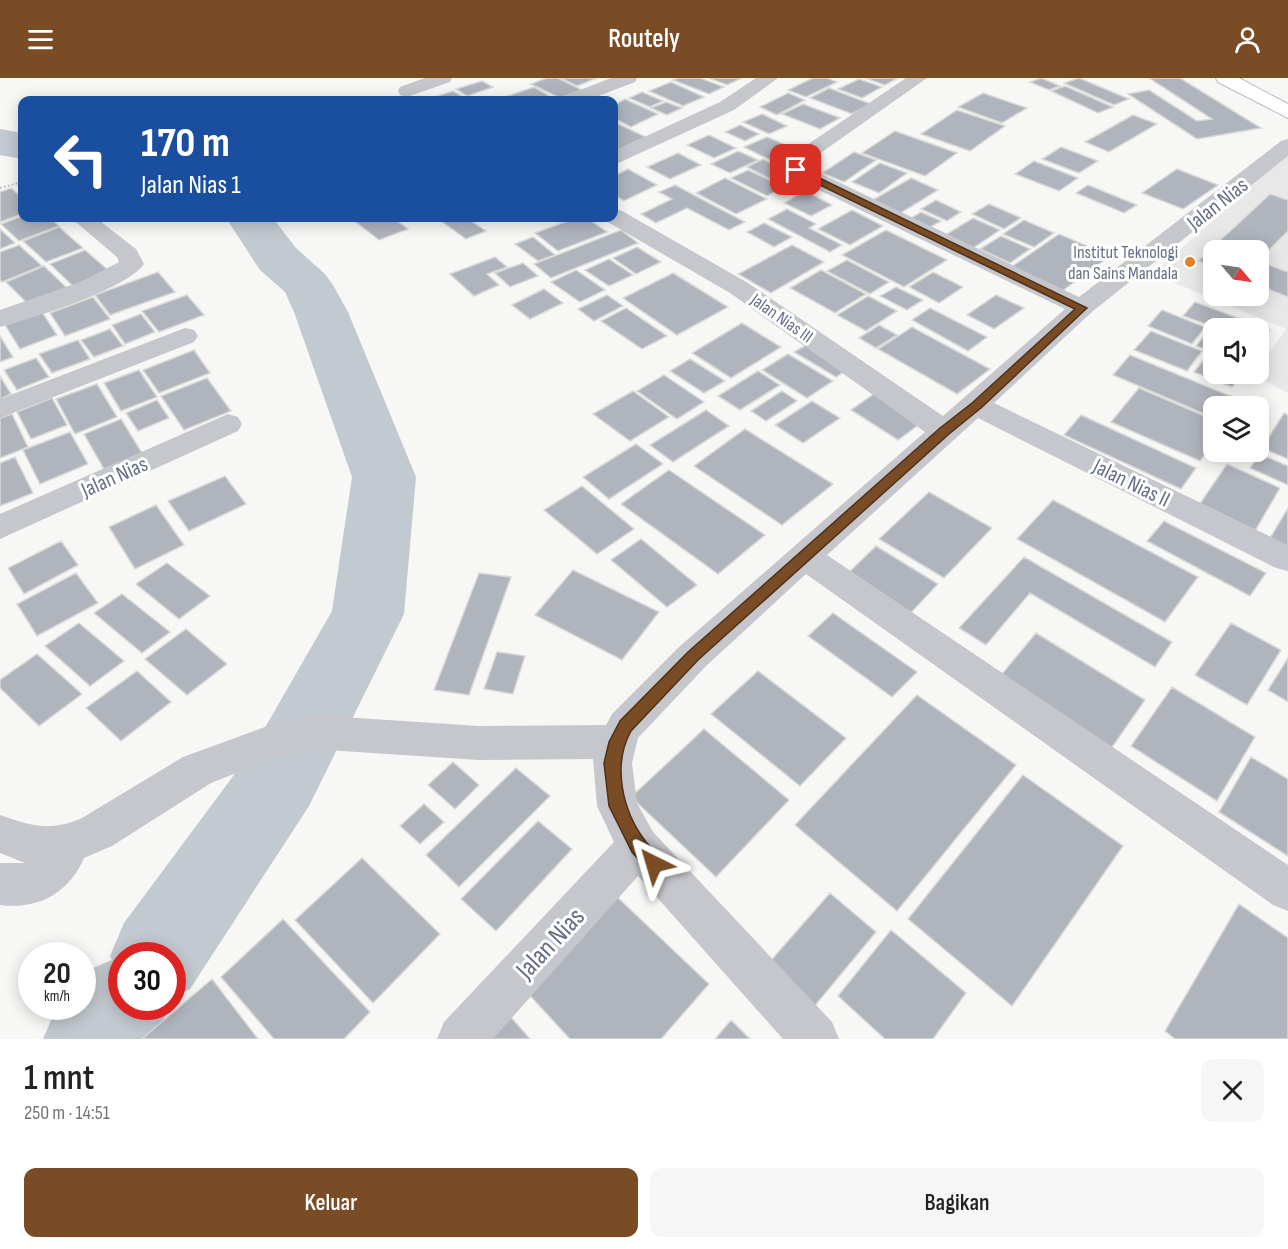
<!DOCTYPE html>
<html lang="id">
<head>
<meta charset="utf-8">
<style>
  body { margin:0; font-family:"Sofia Sans Condensed",sans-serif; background:#f6f6f6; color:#222; height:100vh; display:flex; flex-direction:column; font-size:22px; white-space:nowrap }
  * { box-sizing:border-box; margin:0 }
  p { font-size:20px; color:#767676 }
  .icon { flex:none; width:33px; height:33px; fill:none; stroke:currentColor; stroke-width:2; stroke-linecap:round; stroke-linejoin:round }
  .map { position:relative; height:961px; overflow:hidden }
  .panel { display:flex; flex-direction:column; background:#fff; flex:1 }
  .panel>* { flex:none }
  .guide { position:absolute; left:18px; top:18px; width:600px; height:126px; border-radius:12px; box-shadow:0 3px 15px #0003; background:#1a4fa0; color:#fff; overflow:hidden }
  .needle { width:39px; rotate:119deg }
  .buttons { position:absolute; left:1203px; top:162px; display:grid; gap:12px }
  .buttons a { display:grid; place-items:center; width:66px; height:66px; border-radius:12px; background:#fff; box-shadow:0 3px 15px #0003; font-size:30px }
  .speed { position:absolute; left:18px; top:864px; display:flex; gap:12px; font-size:30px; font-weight:700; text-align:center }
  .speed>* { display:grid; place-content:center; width:78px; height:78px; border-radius:50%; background:#fff; box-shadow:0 3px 15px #0003; line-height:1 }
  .speed small { font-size:15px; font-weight:400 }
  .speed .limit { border:9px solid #d22; background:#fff; color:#111 }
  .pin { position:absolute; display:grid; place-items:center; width:51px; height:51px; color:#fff; margin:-26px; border-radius:12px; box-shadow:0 3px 9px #0006 }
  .me { position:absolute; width:66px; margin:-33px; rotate:320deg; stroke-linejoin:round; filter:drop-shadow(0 0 4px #0008) }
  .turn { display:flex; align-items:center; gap:21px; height:126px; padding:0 24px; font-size:27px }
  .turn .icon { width:78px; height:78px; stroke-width:2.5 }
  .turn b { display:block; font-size:42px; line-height:51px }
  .round { display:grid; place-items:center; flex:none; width:63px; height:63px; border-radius:12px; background:#f6f6f6 }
  .summary { display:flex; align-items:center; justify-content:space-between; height:102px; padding:0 24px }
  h1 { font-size:36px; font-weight:600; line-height:45px }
  .primary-button { display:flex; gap:12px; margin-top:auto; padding:12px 24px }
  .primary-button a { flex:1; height:69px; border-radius:12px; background:#794c25; color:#fff; font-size:24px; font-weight:600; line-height:69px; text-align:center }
  .primary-button a+a { background:#f6f6f6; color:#222 }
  header { display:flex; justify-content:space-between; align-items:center; height:78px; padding:0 24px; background:#794c25; color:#fff; font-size:27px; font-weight:600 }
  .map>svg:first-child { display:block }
  .built { fill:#e8e8e8; fill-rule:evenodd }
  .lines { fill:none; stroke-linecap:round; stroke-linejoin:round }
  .river { fill:#c3c9d0; fill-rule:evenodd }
  .building { fill:#b0b4bd; stroke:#d9d9d7; stroke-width:1.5 }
  .secondary-casing { stroke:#babcc2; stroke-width:2 }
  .path { stroke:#bfc0c3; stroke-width:2; stroke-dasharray:2 2; stroke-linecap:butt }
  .minor { fill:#c5c7cc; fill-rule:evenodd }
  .secondary { fill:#fff; fill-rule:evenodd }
  .route { fill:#794c25; stroke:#4f3118; stroke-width:1.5 }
  .poi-dot { fill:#e48028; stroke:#fff; stroke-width:2 }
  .labels { text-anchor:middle; stroke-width:6; stroke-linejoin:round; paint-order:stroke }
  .far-poi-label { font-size:18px; fill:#667086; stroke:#fff; text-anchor:end }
  .far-street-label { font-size:18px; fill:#667086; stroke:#fff }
  .street-label { font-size:22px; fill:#667086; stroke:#fff }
  .near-street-label { font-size:27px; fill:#667086; stroke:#fff }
</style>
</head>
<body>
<header><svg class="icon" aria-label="menu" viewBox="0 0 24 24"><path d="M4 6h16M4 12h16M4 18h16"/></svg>Routely<svg class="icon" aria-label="person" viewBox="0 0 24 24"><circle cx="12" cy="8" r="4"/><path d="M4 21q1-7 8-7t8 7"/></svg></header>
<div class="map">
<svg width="1288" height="961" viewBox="0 0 1288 961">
  <rect width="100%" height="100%" fill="#f7f8f5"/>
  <path class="built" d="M1288 74V315L1252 297 1258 296 1259 289 1286 251 1153 196ZM1214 172H1258V218H1214Z"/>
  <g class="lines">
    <path class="river" d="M0 51 22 55V81L0 77Z
      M226 140H273L296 170 325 196 333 207 348 234 416 399 404 536 309 728 190 911 172 919V878H122V928H169L156 961H43L57 928H82V898L88 892 112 882 110 878 124 845 251 674 332 533 352 399 294 234 285 214 260 192Z"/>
  </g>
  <path class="building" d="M547 0H558L582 12 560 20 531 6Z
    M561 0H597L577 8Z
    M679 0H700L724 9 709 16 673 2Z
    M709 0H742L727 7Z
    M813 0H827L837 4 806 19 788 12Z
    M865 0H898L885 7Z
    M1041 0 1060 8 1049 12 1030 4Z
    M1079 0 1129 21 1114 27 1064 5Z
    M1149 0H1180L1261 50 1197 61 1128 16 1149 12 1197 43 1212 41Z
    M859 1 882 9 862 20 838 11Z
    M482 3 493 9 467 18 456 11Z
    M671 4 704 19 683 28 649 13Z
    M1065 8 1113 29 1098 35 1051 13Z
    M534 9 551 19 541 22H516L508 18Z
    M829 10 871 26 852 36 810 20Z
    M453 13 468 22H426Z
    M642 14 663 23 650 29 629 20Z
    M788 15 805 22 777 37 760 29Z
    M983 15 1027 30 1002 45 958 29Z
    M625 21 658 36 631 49 614 40V27Z
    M666 24 682 30 667 37 651 30Z
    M803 26 840 40 820 51 782 36Z
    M957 32 1005 48 970 73 921 56Z
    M762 36 787 48 769 56 743 44Z
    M1133 37 1157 46 1109 74 1085 64Z
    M614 44 646 59 614 74Z
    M740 47 759 56 745 63 725 54Z
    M895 53 957 75 925 98 862 75Z
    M709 57 736 70 714 80 687 67Z
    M767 59 793 70 770 82 744 69Z
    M1061 69 1098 83 1079 95 1042 81Z
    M738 73 758 82 730 95 711 86Z
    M854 74 876 82 844 104 822 95Z
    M678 75 701 87 670 101 647 89Z
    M763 81 790 95 774 103 747 89Z
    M1034 83 1078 100 1059 113 1015 96Z
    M880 85 907 95 879 115 852 104Z
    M628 91 657 107 624 123 614 117V98Z
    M1177 91 1218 107 1183 131 1142 115Z
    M748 92 785 109 767 118 731 100Z
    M725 100 767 121 736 136 696 115Z
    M911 100 938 112 899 136 871 123Z
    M675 107 745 144 729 152 687 130 656 145 641 136 672 121 659 114Z
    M1088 107 1137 127 1124 135 1076 115Z
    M11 110 22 120V136L0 144V114Z
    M805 113 832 127 811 138 784 125Z
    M1270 116 1288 122V153L1258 183V172H1214V190L1198 183Z
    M936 122 961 134 947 143 921 131Z
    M989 126 1021 140 1004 151 972 136Z
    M787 131 816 146 809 150 842 167 830 174 768 141Z
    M852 132 883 148 850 167 818 151Z
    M921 134 941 143 927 151 908 142Z
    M22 138 50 140 59 148 19 163 1 146Z
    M355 140H393L408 151 379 162 352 141Z
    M437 140H467L486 153 466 161Z
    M576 140H587L607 154 558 173 535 155Z
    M973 140 1000 152 970 172 942 159Z
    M1024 142 1054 155 1034 169 1003 156Z
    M764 145 792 159 774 169 747 154Z
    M59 149 83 170 46 184 23 163Z
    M0 151 15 165 0 171Z
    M621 152 638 165 551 200 534 186Z
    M886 152 947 182 904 209 842 177Z
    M1059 156 1110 178 1058 216 1007 192Z
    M1001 158 1030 171 1010 185 980 171Z
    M533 159 555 177 538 183 515 166Z
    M19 167 42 188 2 204 0 202V174Z
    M792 167 824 184 771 215 738 196Z
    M637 169 661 184 636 196 613 180Z
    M85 172 109 193 73 208 50 186Z
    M495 179 507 189 487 196 499 207 474 218 450 196Z
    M609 181 633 197 609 208 585 192Z
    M847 182 889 204 870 216 827 193Z
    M1258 183 1288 194V219L1258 207Z
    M523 185 538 198 510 209 495 195Z
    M44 188 68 211 29 227 6 204Z
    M576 192 605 212 580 224 551 204Z
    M821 192 866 216 835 235 790 210Z
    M158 194 175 214 110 237 95 217Z
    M933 194 963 209 939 225 909 209Z
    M673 195 728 229 677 257 623 220Z
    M896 209 923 222 907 232 880 218Z
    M544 211 563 225 530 241 512 227Z
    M187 217 204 237 159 254 142 233Z
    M607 217 623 228 594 243 578 231Z
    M996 217 1024 230 994 251 967 237Z
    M868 218 897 233 866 253 837 237Z
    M93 219 110 241 65 258 50 235Z
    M1195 224 1270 252 1259 267 1258 250H1217L1183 238Z
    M626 230 667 258 642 271 601 243Z
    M930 230 987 259 968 273 912 242Z
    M1162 232 1205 249 1192 266 1148 248Z
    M42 234 57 257 20 271 5 247Z
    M141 236 155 254 125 266 112 247Z
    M742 245 781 269 731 300 692 275Z
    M879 247 897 257 876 270 859 260Z
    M912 249 990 291 957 316 878 271Z
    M110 251 123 268 94 279 81 262Z
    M1210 251 1214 252V274L1196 268Z
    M1151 253 1202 273 1187 293 1134 272Z
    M0 258 13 279 0 284Z
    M78 262 90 281 52 295 39 276Z
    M808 266 850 290 836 299 794 274Z
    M194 272 210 295 159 315 143 292Z
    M788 276 833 303 807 320 762 292Z
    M1130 277 1240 322 1236 328H1214V340L1113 297Z
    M1207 278 1214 281V296H1242L1232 309 1194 294Z
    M36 280 49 299 17 312 4 292Z
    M690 281 725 303 704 315 670 293Z
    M139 292 157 319 121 333 104 305Z
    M758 293 780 307 740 332 718 318Z
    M664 297 704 324 677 341 637 313Z
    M0 298 11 316 0 321Z
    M207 300 231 333 184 352 161 318Z
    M97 306 117 339 75 356 56 321Z
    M1139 310 1214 342V365L1200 383 1111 344Z
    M633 313 669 339 630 363 593 336Z
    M782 313 797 323 766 343 751 333Z
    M874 316 921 345 898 362 851 332Z
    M52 320 67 347 31 361 17 334Z
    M157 322 169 340 138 353 126 335Z
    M812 323 840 340 803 365 775 347Z
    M706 332 729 348 673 384 650 367Z
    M1284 335 1288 337V381L1262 370Z
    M12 336 28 369 0 380V340Z
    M1081 337 1196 390 1181 411 1064 357Z
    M121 341 142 375 104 391 84 356Z
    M745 351 833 406 782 447 694 388Z
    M70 354 88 386 40 406 23 372Z
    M636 366 663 386 609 421 583 399Z
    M1260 376 1288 388V407L1250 390Z
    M15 379 33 415 0 428V385Z
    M1227 386 1280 410 1255 453 1199 427Z
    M669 392 765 457 718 496 621 426Z
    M225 398 246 426 189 453 168 423Z
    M582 408 634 451 597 476 544 432Z
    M929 414 992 450 944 500 879 461Z
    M1053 422 1198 499 1165 544 1017 461Z
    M156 427 184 467 135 491 109 449Z
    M1288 430V471L1269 462Z
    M1164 443 1266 495 1250 518 1147 463Z
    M641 461 697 507 667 529 611 482Z
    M61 463 78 487 24 516 8 490Z
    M876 468 938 506 904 542 841 502Z
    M1024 479 1172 564 1155 589 1030 515 986 567 959 550Z
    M167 485 210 518 179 541 136 506Z
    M573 492 659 534 622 582 535 537Z
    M76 495 98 525 37 558 17 526Z
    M479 495 511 499 469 617 434 612Z
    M122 516 170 554 142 575 94 535Z
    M833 535 917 594 892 619 808 558Z
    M79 545 124 583 90 608 45 568Z
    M1231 545 1281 572 1247 627 1195 597Z
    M186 551 227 586 187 617 145 581Z
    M1036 555 1145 622 1108 675 997 602Z
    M497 574 525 578 513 616 484 611Z
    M37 576 82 616 39 648 0 610V602Z
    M1288 580V624L1268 612Z
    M137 593 171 624 121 663 86 630Z
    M758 593 846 660 800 708 711 636Z
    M1172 609 1255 659 1217 723 1131 668Z
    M917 617 1016 687 897 833 795 747Z
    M704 651 789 722 716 799 631 719Z
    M1251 679 1288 701V778L1219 734Z
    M453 684 479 707 455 731 428 707Z
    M516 690 550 718 459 809 426 777Z
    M1023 697 1123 768 1012 928 908 841Z
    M424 726 444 744 420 766 400 748Z
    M538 743 572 771 496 853 461 821Z
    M362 780 440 856 373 925 295 842Z
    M830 815 876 854 813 930 767 887Z
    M614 816 709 906 661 961H570L522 909Z
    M1239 826 1288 860V961H1175L1165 953Z
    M283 841 370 934 344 961H274L221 899Z
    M891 852 966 915 933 961H885L838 918Z
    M212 901 258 961H142Z
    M509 937 530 961H486Z
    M731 942 750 961H715Z"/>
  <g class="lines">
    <g class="secondary-casing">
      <path id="secondary" d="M1216 0H1239L1288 26V40L1218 4Z"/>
    </g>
    <path class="path" d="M0 110 22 104"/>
    <path class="minor" d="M425 0H452L450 4 407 19 400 17 398 13 400 9Z
      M611 0H637L635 4 588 22H562L565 18Z
      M756 0H778L734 32 614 87V73L720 24Z
      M906 0H927L812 81 807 89 1079 219 1281 63 1288 61V78L1093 233 994 325 1288 467V493L1276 490 978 340 827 477 1288 787V833L1273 827 806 496 706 588 638 660 632 685 637 725 653 754 832 944 839 961H783L638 798 493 961H437L444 944 614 764 597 728 593 681 479 682 327 672 282 677 211 705 112 768 84 780C69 815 38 832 0 827V785H25L0 775V737C31 748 50 754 82 740L183 679 281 643 327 638 479 648 606 647 612 636 680 568 925 354 730 215 606 143 604 140H614V131L622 133 748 205 943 338 1065 231 788 97C782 87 791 80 798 73Z
      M71 140H96L136 171 144 186C127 211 31 241 0 249V232L83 203 119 184 117 179Z
      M185 250 194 252 198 258 194 264 0 340V321Z
      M228 336 238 339 242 346 238 353 0 461V436Z"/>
    <use href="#secondary" class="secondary"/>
  </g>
  <path class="route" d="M793 90H799L1087 230 981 330 949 356 698 582 631 653C612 687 622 733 646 764 652 771 659 777 663 786L661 792 654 794 648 792 632 774 609 728 604 685 609 664 620 643 688 574 940 350 972 325 1075 231 793 94Z"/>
  <circle class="poi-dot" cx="1190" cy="184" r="6"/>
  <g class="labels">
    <g class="far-poi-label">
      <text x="1178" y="180">Institut Teknologi<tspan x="1178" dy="21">dan Sains Mandala</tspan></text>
    </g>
    <g class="far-street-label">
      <text transform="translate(782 240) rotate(35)" y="6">Jalan Nias III</text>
    </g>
    <g class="street-label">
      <text transform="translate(1217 125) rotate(-38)" y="8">Jalan Nias</text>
      <text transform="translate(114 398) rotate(-24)" y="8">Jalan Nias</text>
      <text transform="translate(1132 404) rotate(26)" y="8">Jalan Nias II</text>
    </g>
    <g class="near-street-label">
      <text transform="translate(550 865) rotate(-47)" y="9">Jalan Nias</text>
    </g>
  </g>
</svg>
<div class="buttons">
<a><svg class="needle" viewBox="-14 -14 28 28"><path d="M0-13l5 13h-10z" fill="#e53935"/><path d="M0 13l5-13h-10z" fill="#767676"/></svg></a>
<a><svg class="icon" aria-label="sound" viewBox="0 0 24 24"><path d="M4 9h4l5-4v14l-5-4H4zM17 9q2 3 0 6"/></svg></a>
<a><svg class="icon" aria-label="layers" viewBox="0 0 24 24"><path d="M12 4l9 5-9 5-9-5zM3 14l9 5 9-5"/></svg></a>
</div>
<div class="speed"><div>20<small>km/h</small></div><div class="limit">30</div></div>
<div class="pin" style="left:796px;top:92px;background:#d93025"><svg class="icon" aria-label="arrive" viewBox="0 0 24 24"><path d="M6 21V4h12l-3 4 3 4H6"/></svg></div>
<svg class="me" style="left:654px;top:786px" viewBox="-20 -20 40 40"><path d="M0-17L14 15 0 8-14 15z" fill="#794c25" stroke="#fff" stroke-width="4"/></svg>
<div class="guide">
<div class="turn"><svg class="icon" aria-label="left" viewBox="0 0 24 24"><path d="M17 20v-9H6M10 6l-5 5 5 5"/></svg><div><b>170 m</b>Jalan Nias 1</div></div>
</div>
</div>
<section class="panel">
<div class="summary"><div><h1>1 mnt</h1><p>250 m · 14:51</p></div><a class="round"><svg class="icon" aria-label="close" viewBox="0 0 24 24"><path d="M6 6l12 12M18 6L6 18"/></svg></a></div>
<div class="primary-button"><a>Keluar</a><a>Bagikan</a></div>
</section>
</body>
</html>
